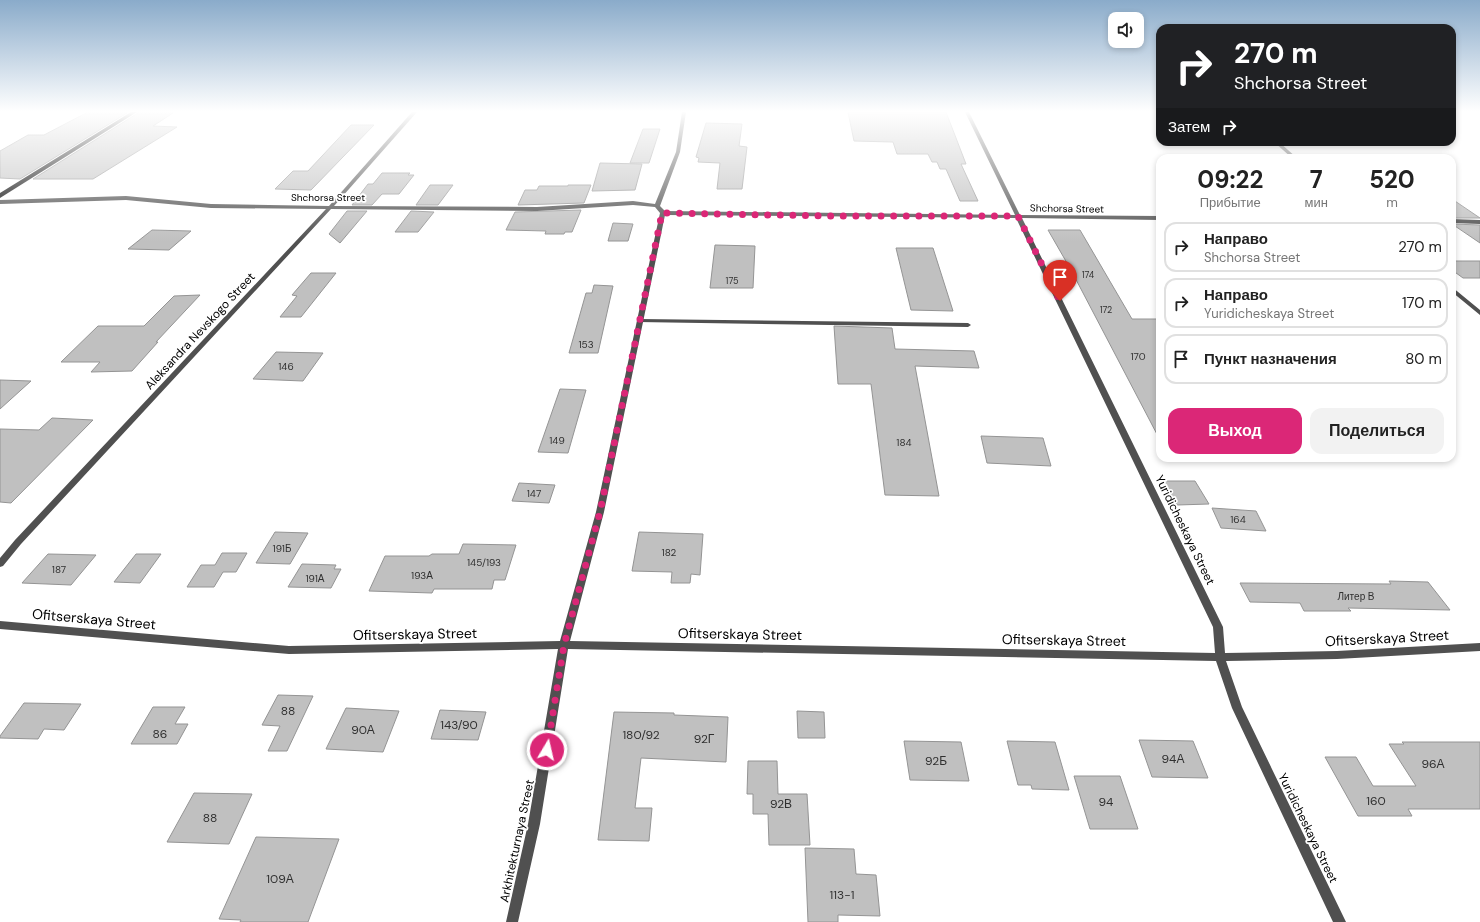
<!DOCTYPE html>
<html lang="ru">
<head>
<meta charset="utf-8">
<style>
  body { margin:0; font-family:"DM Sans",sans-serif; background:#f2f2f2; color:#222; height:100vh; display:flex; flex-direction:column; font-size:15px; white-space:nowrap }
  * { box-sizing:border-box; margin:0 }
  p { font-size:13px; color:#767676 }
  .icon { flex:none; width:22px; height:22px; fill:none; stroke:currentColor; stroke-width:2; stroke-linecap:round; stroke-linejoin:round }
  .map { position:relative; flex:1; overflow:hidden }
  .drawer { position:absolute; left:1156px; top:154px; width:300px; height:308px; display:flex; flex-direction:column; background:#fff; border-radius:12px; box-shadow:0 2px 6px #0003 }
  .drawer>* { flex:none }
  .banner { position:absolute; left:1156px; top:24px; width:300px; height:122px; border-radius:12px; box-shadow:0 2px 6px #0003; background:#202124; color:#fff; overflow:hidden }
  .controls { position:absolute; left:1108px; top:12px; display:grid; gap:8px }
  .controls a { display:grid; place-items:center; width:36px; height:36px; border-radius:8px; background:#fff; box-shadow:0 2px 6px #0003; font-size:20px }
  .pin { position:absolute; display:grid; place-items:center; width:34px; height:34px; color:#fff; margin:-41px -17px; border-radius:50% 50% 50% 0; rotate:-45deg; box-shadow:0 0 4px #0007 }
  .pin .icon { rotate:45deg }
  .me { position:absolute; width:44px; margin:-22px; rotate:9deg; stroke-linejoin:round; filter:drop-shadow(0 0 3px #0008) }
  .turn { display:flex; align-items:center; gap:14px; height:84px; padding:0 12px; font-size:18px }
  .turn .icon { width:52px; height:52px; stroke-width:2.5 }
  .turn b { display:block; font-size:28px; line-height:34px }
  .then { display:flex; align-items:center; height:38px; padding:0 12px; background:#0003; gap:8px; font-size:15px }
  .eta { display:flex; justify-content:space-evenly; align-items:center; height:68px; text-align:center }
  .eta b { font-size:24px; font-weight:700; line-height:28px }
  .primary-button { display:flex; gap:8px; margin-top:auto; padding:8px 12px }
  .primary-button a { flex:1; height:46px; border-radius:12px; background:#db2777; color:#fff; font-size:16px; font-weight:700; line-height:46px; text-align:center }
  .primary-button a+a { background:#f2f2f2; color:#222 }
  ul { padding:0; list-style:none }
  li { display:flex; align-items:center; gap:12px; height:50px; margin:0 8px 6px; padding:0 4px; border:2px solid #e0e0e0; border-radius:12px }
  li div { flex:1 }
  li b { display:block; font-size:15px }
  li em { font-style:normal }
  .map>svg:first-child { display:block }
  .building { fill:#c0c0c0; stroke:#949494 }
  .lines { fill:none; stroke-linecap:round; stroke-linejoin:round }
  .lane { fill:#505050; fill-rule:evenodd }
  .street { fill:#505050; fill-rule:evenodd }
  .primary { fill:#000; fill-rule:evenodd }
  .route { stroke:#db2777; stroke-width:7; stroke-dasharray:0 12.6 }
  .labels { text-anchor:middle; stroke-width:3.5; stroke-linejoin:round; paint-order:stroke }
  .far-number-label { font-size:9px; fill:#303030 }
  .far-street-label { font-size:10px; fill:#000; stroke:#fff }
  .number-label { font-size:10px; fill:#303030 }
  .street-label { font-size:12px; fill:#000; stroke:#fff }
  .near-number-label { font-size:12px; fill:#303030 }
  .near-street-label { font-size:14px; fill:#000; stroke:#fff }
</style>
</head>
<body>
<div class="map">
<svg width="1480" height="922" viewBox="0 0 1480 922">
  <rect width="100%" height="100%" fill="#fff"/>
  <path class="building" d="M848 112H946L966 164H961L978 201H960L946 169H940L937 162H932L928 154H897L893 142 854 141Z
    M86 113H127L20 179 0 178V151L28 135H44Z
    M138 113H173L153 126 177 127 93 179H33Z
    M706 123 742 124 739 146 747 147 742 189H717L720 163 698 162 699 158 696 157Z
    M351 125H374L311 190 275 189 293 171H308Z
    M643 129H660L649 163H630Z
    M600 163 642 164 635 190 592 191Z
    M382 173H410L408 175H414L399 194H382L372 205H352L368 184H373Z
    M430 185H453L438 205H416Z
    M568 185H591L584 203 518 205 525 190H537L539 186H568Z
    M1452 199 1480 218H1452Z
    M581 210 572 232H565L564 234H545L546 231 506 230 515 212Z
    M347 211H367L340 243 329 234Z
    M411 211 434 212 418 232H395Z
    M613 223 633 224 628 241H608Z
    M1452 224 1480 225V243Z
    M152 230 191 231 169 250 128 249Z
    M1048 230H1080L1132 319H1160V440L1071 270Z
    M715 245 755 246 753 288H710Z
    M896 248H933L953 311 911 310Z
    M1452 261H1480V278H1463L1452 270Z
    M311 273H336L301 317H280L297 296 292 295Z
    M594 285 613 286 598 353H569L586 293H592Z
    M200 295 156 342H158L132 371 91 372 100 362H61L98 326H144L174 296Z
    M834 326 892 328 895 349 974 351 979 368 915 366 939 496 885 495 871 384H838Z
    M276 352 323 353 303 381 253 379Z
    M0 380 31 381 0 409Z
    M560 389 586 390 568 453 538 452Z
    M52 418 93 420 11 503 0 502V429L39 430Z
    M981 436 1043 438 1051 466 987 463Z
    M1164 481H1195L1209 504 1177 505Z
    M519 483 555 485 549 503 512 501Z
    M1212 508 1256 511 1266 531 1221 528Z
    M275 532 308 533 290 564 256 563Z
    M639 532 703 534 700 575 691 574 690 583H671L672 572 632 571Z
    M463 544 516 545 505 580H494L492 589H434L432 593 369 591 385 556H429L432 554H459Z
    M222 553H247L236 572H223L214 587H187L201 565H215Z
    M48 554 96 555 71 585 22 583Z
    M136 554H161L140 583 114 582Z
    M302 564 336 565 334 569H341L331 588 288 587Z
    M1389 581 1428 582 1450 610 1348 608 1351 611H1304L1300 603 1250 602 1240 583 1391 584Z
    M278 695 313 696 287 751H268L280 726 262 725Z
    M24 703 81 704 64 730 44 729 38 739 0 738V736Z
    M153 707H185L175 724H188L177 744H131Z
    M346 708 399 711 383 752 326 749Z
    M440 710 486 712 478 740 431 739Z
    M797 711 824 712 825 738H798Z
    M614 712 674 713V715L728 717 726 762 641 758 635 808H652L649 841 598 840Z
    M1139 740 1193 741 1208 778 1152 777Z
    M904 741 961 742 969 781 910 780Z
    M1007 741 1055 742 1069 790 1032 789 1031 785H1018Z
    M1402 742H1480V809H1408L1412 816H1358L1325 757H1356L1373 786H1416L1389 744H1404Z
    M748 761H777L778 794H807L810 845H769L768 814H753V794H747Z
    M1074 776H1120L1138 829H1090Z
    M194 793 252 794 229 844 167 842Z
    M256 837 339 839 308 922H240L241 920 219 919Z
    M805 848 854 849 856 874 876 875 880 916 838 915V922H808Z"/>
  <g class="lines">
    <path class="lane" d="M640 319 968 323 971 325 968 327 638 322 637 321Z"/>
    <path class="street" d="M412 112H417L334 206 537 207 633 201 655 204 676 152 682 112H686L680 152 660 206 665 211 1015 215 965 112H969L1020 215 1160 216V220L1022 218 1223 627 1225 653 1337 651 1480 643V651L1337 659 1226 661 1242 707 1346 922H1333L1232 708 1216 661 568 649 540 824 518 922H506L528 824 558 649 289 654 0 629V621L289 646 560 641 596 512 660 213 655 207 633 205 537 211 331 209 21 544 3 566 0 567V558L15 540 326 209 211 208 126 200 0 204V200L126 196 211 204 329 206ZM665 215 1016 218 1213 627 1215 653 570 641 604 512Z
      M1274 142H1279L1297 158H1292Z
      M1452 219 1480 220V224L1452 223Z
      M1452 287 1480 310V315L1452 292Z"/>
    <path class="primary" d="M131 112H137L0 198V193Z"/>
  </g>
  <linearGradient id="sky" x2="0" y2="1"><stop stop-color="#8aabca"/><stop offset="0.46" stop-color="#fff"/><stop offset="1" stop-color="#fff" stop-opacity="0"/></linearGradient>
  <rect width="1480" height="242" fill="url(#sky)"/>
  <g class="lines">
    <path class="route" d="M547 750 564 645 600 512 662 213 830 216H1018L1060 301"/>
  </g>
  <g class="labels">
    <g class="far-number-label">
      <text x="1088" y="278">174</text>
      <text x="732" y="284">175</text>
      <text x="1106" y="313">172</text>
    </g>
    <g class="far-street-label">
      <text x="328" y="201">Shchorsa Street</text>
      <text transform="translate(1067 208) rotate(1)" y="4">Shchorsa Street</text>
    </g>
    <g class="number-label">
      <text x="586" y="348">153</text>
      <text x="1138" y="360">170</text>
      <text x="286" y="370">146</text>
      <text x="557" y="444">149</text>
      <text x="904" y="446">184</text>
      <text x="534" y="497">147</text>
      <text x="1238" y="523">164</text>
      <text x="282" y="552">191Б</text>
      <text x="669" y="556">182</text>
      <text x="484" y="566">145/193</text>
      <text x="59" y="573">187</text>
      <text x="422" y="579">193А</text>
      <text x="315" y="582">191А</text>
      <text x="1356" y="600">Литер В</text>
    </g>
    <g class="street-label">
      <text transform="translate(200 331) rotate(-47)" y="4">Aleksandra Nevskogo Street</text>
      <text transform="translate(1185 530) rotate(64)" y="4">Yuridicheskaya Street</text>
      <text transform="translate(1308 828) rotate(64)" y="4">Yuridicheskaya Street</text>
      <text transform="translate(517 841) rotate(-78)" y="4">Arkhitekturnaya Street</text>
    </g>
    <g class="near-number-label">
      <text x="288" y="715">88</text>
      <text x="459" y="729">143/90</text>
      <text x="363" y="734">90А</text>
      <text x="160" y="738">86</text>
      <text x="641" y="739">180/92</text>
      <text x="704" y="743">92Г</text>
      <text x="1173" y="763">94А</text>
      <text x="936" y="765">92Б</text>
      <text x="1433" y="768">96А</text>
      <text x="1376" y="805">160</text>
      <text x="1106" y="806">94</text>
      <text x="781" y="808">92В</text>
      <text x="210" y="822">88</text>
      <text x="280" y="883">109А</text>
      <text x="842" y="899">113-1</text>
    </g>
    <g class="near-street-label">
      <text transform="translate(94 619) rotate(5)" y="5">Ofitserskaya Street</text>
      <text transform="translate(415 634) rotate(-1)" y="5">Ofitserskaya Street</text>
      <text transform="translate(740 634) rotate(1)" y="5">Ofitserskaya Street</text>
      <text transform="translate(1387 638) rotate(-3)" y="5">Ofitserskaya Street</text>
      <text transform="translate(1064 640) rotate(1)" y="5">Ofitserskaya Street</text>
    </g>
  </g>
</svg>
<div class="controls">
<a><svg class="icon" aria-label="sound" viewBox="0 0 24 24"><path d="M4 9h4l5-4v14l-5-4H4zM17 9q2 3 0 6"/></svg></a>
</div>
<div class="pin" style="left:1060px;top:301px;background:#d93025"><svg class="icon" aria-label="arrive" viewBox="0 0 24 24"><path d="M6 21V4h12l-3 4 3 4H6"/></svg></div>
<svg class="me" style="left:547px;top:750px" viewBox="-20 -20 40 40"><circle r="17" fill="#db2777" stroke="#fff" stroke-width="3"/><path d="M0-11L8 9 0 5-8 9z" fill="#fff"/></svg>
<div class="banner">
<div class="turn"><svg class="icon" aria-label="right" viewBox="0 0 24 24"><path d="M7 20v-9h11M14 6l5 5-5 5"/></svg><div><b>270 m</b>Shchorsa Street</div></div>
<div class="then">Затем<svg class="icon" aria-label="right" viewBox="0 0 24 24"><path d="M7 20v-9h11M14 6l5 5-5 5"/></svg></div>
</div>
<section class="drawer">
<div class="eta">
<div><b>09:22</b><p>Прибытие</p></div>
<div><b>7</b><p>мин</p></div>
<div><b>520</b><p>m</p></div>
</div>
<ul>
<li><svg class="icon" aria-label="right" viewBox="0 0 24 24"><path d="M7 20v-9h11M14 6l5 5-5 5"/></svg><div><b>Направо</b><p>Shchorsa Street</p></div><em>270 m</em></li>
<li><svg class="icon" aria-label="right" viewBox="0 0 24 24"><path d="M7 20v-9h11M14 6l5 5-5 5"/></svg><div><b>Направо</b><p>Yuridicheskaya Street</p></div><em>170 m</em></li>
<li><svg class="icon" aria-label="arrive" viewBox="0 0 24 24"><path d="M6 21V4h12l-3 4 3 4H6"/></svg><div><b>Пункт назначения</b></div><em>80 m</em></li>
</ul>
<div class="primary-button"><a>Выход</a><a>Поделиться</a></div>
</section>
</div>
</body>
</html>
